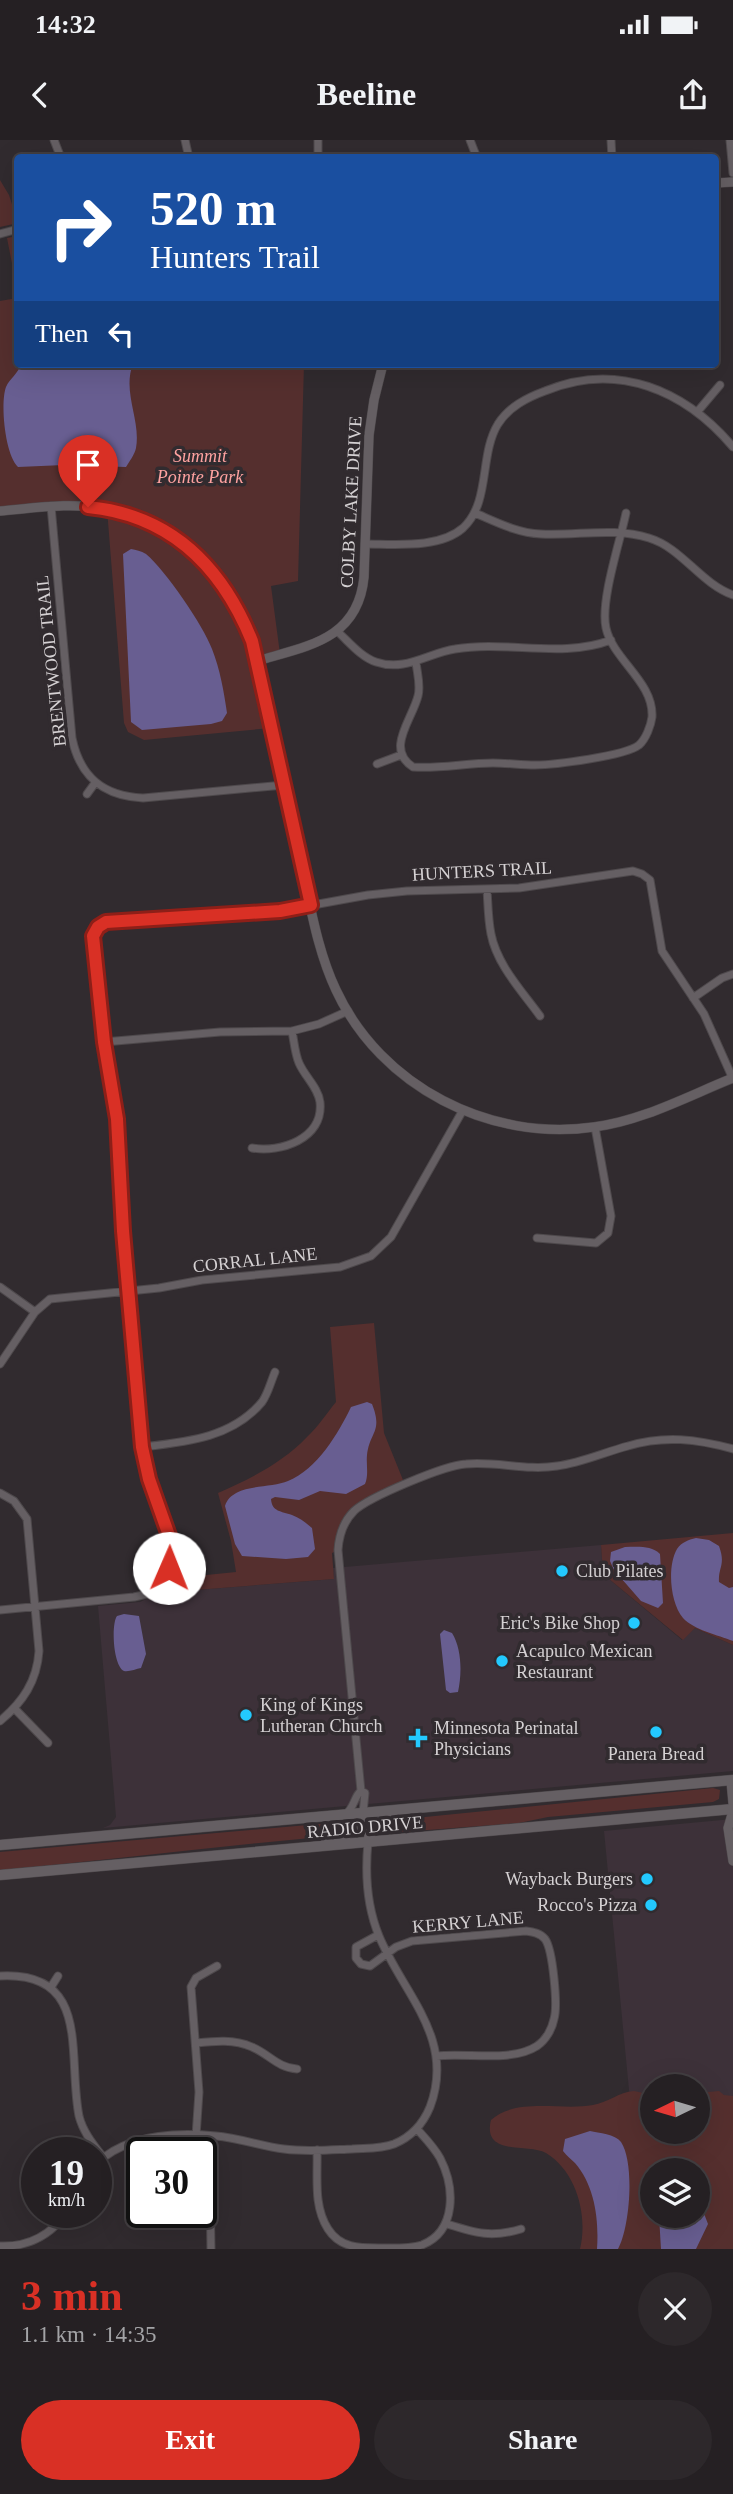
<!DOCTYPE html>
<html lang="en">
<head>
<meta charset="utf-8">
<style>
  body { margin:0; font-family:Georgia,serif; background:#2d282b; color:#f1f3f6; height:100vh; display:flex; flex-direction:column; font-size:26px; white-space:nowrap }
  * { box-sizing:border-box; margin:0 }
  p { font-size:23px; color:#a3a3a6 }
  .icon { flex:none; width:38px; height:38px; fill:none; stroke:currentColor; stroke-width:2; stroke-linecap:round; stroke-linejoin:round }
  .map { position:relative; height:2109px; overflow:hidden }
  .side { display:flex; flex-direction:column; background:#252023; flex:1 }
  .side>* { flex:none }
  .top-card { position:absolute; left:14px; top:14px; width:705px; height:214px; border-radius:7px; box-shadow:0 7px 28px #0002,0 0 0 2px #423e41; background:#1a4fa0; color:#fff; overflow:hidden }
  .needle { width:46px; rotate:265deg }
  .tools { position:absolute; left:640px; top:1934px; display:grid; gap:14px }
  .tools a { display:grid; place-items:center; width:70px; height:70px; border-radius:50%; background:#252023; box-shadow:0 7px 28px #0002,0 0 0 2px #423e41; font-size:35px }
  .speed { position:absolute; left:21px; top:1997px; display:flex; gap:14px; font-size:35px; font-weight:700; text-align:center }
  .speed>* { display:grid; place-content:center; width:91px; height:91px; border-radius:50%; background:#252023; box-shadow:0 7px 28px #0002,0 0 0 2px #423e41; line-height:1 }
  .speed small { font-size:18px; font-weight:400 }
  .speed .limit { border:4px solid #111; border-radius:10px; background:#fff; color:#111 }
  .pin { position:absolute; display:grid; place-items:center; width:60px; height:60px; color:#fff; margin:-72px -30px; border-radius:50% 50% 50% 0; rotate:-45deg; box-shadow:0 0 7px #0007 }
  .pin .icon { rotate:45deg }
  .me { position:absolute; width:77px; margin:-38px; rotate:1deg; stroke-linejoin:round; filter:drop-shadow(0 0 5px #0008) }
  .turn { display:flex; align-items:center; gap:24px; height:147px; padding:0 21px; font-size:32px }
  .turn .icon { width:91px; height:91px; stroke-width:2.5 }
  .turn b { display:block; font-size:49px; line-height:60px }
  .then { display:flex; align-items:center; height:66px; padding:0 21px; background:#0003; gap:14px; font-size:26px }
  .round { display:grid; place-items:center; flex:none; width:74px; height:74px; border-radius:37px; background:#2d282b }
  .headline { display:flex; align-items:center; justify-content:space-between; height:119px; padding:0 21px }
  h1 { font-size:42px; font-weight:800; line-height:52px; color:#d93025 }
  .primary-button { display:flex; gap:14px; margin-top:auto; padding:14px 21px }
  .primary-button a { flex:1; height:80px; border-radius:42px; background:#d93025; color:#fff; font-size:28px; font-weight:800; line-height:80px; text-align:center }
  .primary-button a+a { background:#2d282b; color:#f1f3f6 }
  .status { display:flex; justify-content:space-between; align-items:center; height:49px; padding:0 35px; background:#252023; direction:ltr }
  .status svg { height:19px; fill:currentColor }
  header { display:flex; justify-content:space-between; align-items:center; height:91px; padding:0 21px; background:#252023; font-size:32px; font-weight:800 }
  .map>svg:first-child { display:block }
  .built { fill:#3d3139 }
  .green { fill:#552f2e; fill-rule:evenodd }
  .water { fill:#685e91 }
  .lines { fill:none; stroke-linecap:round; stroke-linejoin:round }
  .minor-casing { stroke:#4e494c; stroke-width:9 }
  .tertiary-casing { stroke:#4e494c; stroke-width:10 }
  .secondary-casing { stroke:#4e494c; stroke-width:11 }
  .minor { stroke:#655f63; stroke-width:7 }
  .tertiary { stroke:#655f63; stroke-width:9 }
  .secondary { stroke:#655f63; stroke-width:10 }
  .route-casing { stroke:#8d1f18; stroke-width:18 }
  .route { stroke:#d93025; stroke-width:12 }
  .poi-dot { fill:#23c9fe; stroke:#312b2f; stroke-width:2.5 }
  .labels { text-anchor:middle; stroke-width:7; stroke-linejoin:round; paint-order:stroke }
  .park-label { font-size:18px; font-style:italic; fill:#fea2a0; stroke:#312b2f }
  .street-label { font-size:18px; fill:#d5d1d3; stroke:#312b2f }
  .poi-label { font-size:18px; fill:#d5d1d3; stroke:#312b2f; text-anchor:start }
</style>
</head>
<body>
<div class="status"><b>14:32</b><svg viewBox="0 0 49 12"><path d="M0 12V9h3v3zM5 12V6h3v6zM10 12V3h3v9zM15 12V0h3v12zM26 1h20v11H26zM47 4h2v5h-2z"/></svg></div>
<header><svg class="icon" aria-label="back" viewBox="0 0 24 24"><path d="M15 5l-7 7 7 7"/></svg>Beeline<svg class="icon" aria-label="share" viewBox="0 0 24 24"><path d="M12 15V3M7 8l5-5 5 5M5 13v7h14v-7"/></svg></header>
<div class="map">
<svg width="733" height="2109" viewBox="0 0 733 2109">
  <rect width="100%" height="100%" fill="#312b2f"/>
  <path class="built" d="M601 1405 603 1434 682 1500 695 1488 733 1505V1631L103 1688 110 1685 116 1677 98 1466 140 1462 158 1453 334 1439 333 1428Z
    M733 1679V1956H725L719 1952 698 1954V1946H653V1958L630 1960 604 1691Z"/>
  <path class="green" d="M0 40 9 55 18 83 0 87Z
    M17 96H18L17 149 7 98Z
    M17 158 18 224H304L298 441 271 446 280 514 257 522 271 588 144 600 128 592 124 583 107 369 0 371V161Z
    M374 1183 384 1293 405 1345 369 1362 349 1378 338 1410 332 1413 334 1439 158 1453 172 1436 177 1438 236 1432 231 1401 218 1353C250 1339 282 1323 307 1297 318 1287 326 1274 336 1262L330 1187Z
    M733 1393V1505L695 1488 683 1500 603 1434 601 1405Z
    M713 1648 720 1650 719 1659 713 1662 548 1677 519 1683 375 1694 387 1684 405 1679Z
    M353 1681 347 1689 331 1696C221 1706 111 1720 0 1730V1712Z
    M634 1951 653 1955V1992H698V1953L719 1951 724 1955 733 1956V2109H580C588 2076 577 2032 546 2013 528 2003 482 2017 491 1980 516 1957 562 1971 593 1965 607 1963 619 1952 634 1951ZM653 2030H698V2076H653Z"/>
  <path class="water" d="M21 224H133C122 252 141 280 136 308 135 314 129 322 126 327L64 325 18 327C5 315 0 263 6 247 10 238 18 234 21 224Z
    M131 409C136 410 141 411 146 414 166 431 203 485 212 509 220 529 224 552 227 573L222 581 211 584 142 590 131 582 123 414Z
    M367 1262 372 1264C383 1292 370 1291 367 1315 366 1325 369 1334 365 1344L346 1354 320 1351 299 1360 275 1357 271 1359C272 1372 281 1371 292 1375 300 1378 306 1383 312 1388L315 1409 308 1417 286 1419 242 1416 235 1404 225 1366C232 1343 270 1349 288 1341 317 1329 338 1294 351 1267Z
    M696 1398 709 1400 719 1406C726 1425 718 1427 719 1442L729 1448 733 1447V1501C718 1495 694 1490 683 1478 670 1463 667 1426 677 1409 682 1402 688 1400 696 1398Z
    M625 1407C637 1407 651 1405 660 1414L663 1463 658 1468 641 1461 614 1430 610 1421 611 1412Z
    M124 1474 139 1476 146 1514 141 1528C136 1529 129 1532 124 1531 113 1526 111 1484 117 1476Z
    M444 1490 452 1493C462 1509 462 1534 458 1552L450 1553 446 1550 440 1494Z
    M590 1991C599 1993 615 1994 621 2002 635 2023 630 2087 618 2109H597C599 2080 595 2046 575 2023 571 2019 567 2016 563 2011L565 1999Z
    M698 2069 703 2071 708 2084 696 2109H661L659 2076H698Z"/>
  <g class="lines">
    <g class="minor-casing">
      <path id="minor" d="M54 0 61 18
        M185 0 189 18
        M470 0 477 18
        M611 0 612 18
        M730 0 733 33
        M318 18V0
        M0 94 18 89
        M698 271 720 245
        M51 366 72 598C80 637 103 656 143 658L284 645
        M475 373C496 382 517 393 541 394 577 396 614 387 649 398 682 408 700 443 733 455
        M365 404C395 404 439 409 463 388 491 362 479 315 498 284 509 267 526 258 545 251 617 221 685 250 733 307
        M338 492C349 502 361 517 376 522 405 532 428 513 455 509 507 500 561 519 611 500
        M416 522C417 533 421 545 418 556 412 580 385 609 413 627 440 629 466 623 493 623 507 623 521 625 535 625 554 625 625 616 639 605 646 599 651 585 652 577 654 542 613 520 606 488 600 461 620 402 626 373
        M377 624 401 615
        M87 654 95 643
        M487 749C488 764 488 779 491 794 497 825 522 851 540 876
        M693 858 722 838 733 834
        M104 902 220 892 292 891 319 884 348 871
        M252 1008C280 1013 324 999 320 962 318 947 305 937 299 923 295 914 294 901 292 891
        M537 1098 596 1103 608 1093 611 1076 595 987
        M0 1147 35 1172
        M0 1224 35 1172 50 1159 159 1148 202 1140 340 1127 371 1116 391 1097 463 970
        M142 1307C186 1302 232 1298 262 1262 268 1254 271 1241 275 1232
        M0 1353 14 1361 27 1379 39 1511C37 1541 23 1562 0 1581
        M0 1470 134 1457 147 1454 164 1438 171 1416 172 1404 149 1339 142 1307 123 1091 117 979 104 902 93 801 98 787 106 782 280 771 368 755 407 751 519 748 633 731 642 734 650 740 662 811 704 874 733 939
        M14 1568 48 1603
        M363 1673 365 1653 361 1651 338 1410C339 1395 344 1381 354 1371 369 1357 445 1325 466 1324 497 1321 526 1331 557 1326 581 1323 605 1312 628 1306 664 1295 697 1299 733 1309
        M345 1675C355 1667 354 1656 361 1651
        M378 1795 356 1807V1818L361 1824 370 1826 396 1807 412 1801 526 1791C533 1792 540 1793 545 1799 553 1810 558 1866 554 1879 552 1889 546 1900 537 1906 511 1923 466 1912 436 1916
        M0 1836C92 1831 67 1915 79 1976 83 1992 93 2004 103 2017
        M51 1847 58 1836
        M196 1903C215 1901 234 1899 252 1907 269 1914 278 1928 297 1929
        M317 2010C318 2036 313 2066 328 2089 340 2108 359 2108 379 2108 393 2108 408 2109 422 2105 457 2091 455 2047 440 2018 434 2007 425 1998 417 1989
        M199 2012 196 1996 199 1952 191 1847 196 1838 217 1826
        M201 2019 210 2049 211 2109
        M96 2024C127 1994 175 1992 216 1996 239 1998 261 2006 284 2009 306 2012 329 2010 352 2009 366 2008 381 2009 394 2004 411 1997 423 1984 430 1967 456 1898 403 1854 379 1796 367 1767 365 1733 368 1702
        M83 2072 89 2075
        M447 2084C476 2093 491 2098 521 2089
        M0 2106C28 2107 51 2095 67 2072"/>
    </g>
    <g class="tertiary-casing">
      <path id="tertiary" d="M716 43 733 42
        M0 371C35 368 72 362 107 369 180 383 226 435 252 501 270 576 285 653 302 728 311 769 318 812 336 850 381 947 490 1002 594 987 642 981 688 956 733 938
        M257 521C307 506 358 500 364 437L369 295 374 260 383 224
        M731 1641 733 1663
        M733 1671 728 1688 733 1721"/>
    </g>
    <g class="secondary-casing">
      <path id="secondary" d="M326 1701C344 1697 357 1693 363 1673
        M368 1702C371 1684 382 1679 399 1675
        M0 1705 733 1640
        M0 1735 733 1669"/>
    </g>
    <use href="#minor" class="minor"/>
    <use href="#tertiary" class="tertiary"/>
    <use href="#secondary" class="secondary"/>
  </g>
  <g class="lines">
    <g class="route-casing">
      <path id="route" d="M88 367C171 375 222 427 252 501L311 765 280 771 106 782 98 787 93 796 104 902 117 979 123 1091 142 1307 149 1339 172 1404 169 1428"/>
    </g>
    <use href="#route" class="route"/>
  </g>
  <g class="poi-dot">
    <circle cx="562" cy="1431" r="7"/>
    <circle cx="634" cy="1483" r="7"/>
    <circle cx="502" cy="1521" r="7"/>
    <circle cx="246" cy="1575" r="7"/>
    <circle cx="656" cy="1592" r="7"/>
    <path d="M414.5 1587.5h7v7h7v7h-7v7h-7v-7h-7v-7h7z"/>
    <circle cx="647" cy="1739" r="7"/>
    <circle cx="651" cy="1765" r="7"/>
  </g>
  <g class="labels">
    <g class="park-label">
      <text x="200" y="322">Summit<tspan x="200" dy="21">Pointe Park</tspan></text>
    </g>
    <g class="street-label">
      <text transform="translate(351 362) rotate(-87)" y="6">COLBY LAKE DRIVE</text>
      <text transform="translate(51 521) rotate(-96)" y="6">BRENTWOOD TRAIL</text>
      <text transform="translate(482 731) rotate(-3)" y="6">HUNTERS TRAIL</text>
      <text transform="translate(255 1120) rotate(-6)" y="6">CORRAL LANE</text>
      <text transform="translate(365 1687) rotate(-5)" y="6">RADIO DRIVE</text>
      <text transform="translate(468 1782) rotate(-5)" y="6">KERRY LANE</text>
    </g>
    <g class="poi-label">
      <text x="576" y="1437">Club Pilates</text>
      <text x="620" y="1489" text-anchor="end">Eric's Bike Shop</text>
      <text x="516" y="1517">Acapulco Mexican<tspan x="516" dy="21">Restaurant</tspan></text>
      <text x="260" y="1571">King of Kings<tspan x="260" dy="21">Lutheran Church</tspan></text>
      <text x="434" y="1594">Minnesota Perinatal<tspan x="434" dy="21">Physicians</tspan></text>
      <text x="656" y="1620" text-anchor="middle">Panera Bread</text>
      <text x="633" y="1745" text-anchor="end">Wayback Burgers</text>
      <text x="637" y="1771" text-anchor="end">Rocco's Pizza</text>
    </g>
  </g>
</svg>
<div class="tools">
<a><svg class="needle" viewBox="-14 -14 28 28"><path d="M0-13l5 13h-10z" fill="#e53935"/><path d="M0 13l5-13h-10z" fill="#a3a3a6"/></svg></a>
<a><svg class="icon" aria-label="layers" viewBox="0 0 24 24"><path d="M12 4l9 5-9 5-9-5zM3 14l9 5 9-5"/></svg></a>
</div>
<div class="speed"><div>19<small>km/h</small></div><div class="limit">30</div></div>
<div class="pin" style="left:88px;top:367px;background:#d93025"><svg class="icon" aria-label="arrive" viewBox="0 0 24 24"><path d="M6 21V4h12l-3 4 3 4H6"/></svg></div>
<svg class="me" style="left:169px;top:1428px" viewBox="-20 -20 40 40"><circle r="19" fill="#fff"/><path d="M0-13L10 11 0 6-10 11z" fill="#d93025"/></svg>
<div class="top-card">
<div class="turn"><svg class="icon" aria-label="right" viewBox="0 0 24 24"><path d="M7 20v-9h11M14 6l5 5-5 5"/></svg><div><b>520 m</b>Hunters Trail</div></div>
<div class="then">Then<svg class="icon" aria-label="left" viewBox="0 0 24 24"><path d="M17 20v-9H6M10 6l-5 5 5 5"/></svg></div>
</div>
</div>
<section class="side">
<div class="headline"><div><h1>3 min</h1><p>1.1 km · 14:35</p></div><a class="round"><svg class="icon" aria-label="close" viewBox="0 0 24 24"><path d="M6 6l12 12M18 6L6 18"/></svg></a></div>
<div class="primary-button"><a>Exit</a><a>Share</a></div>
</section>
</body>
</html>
